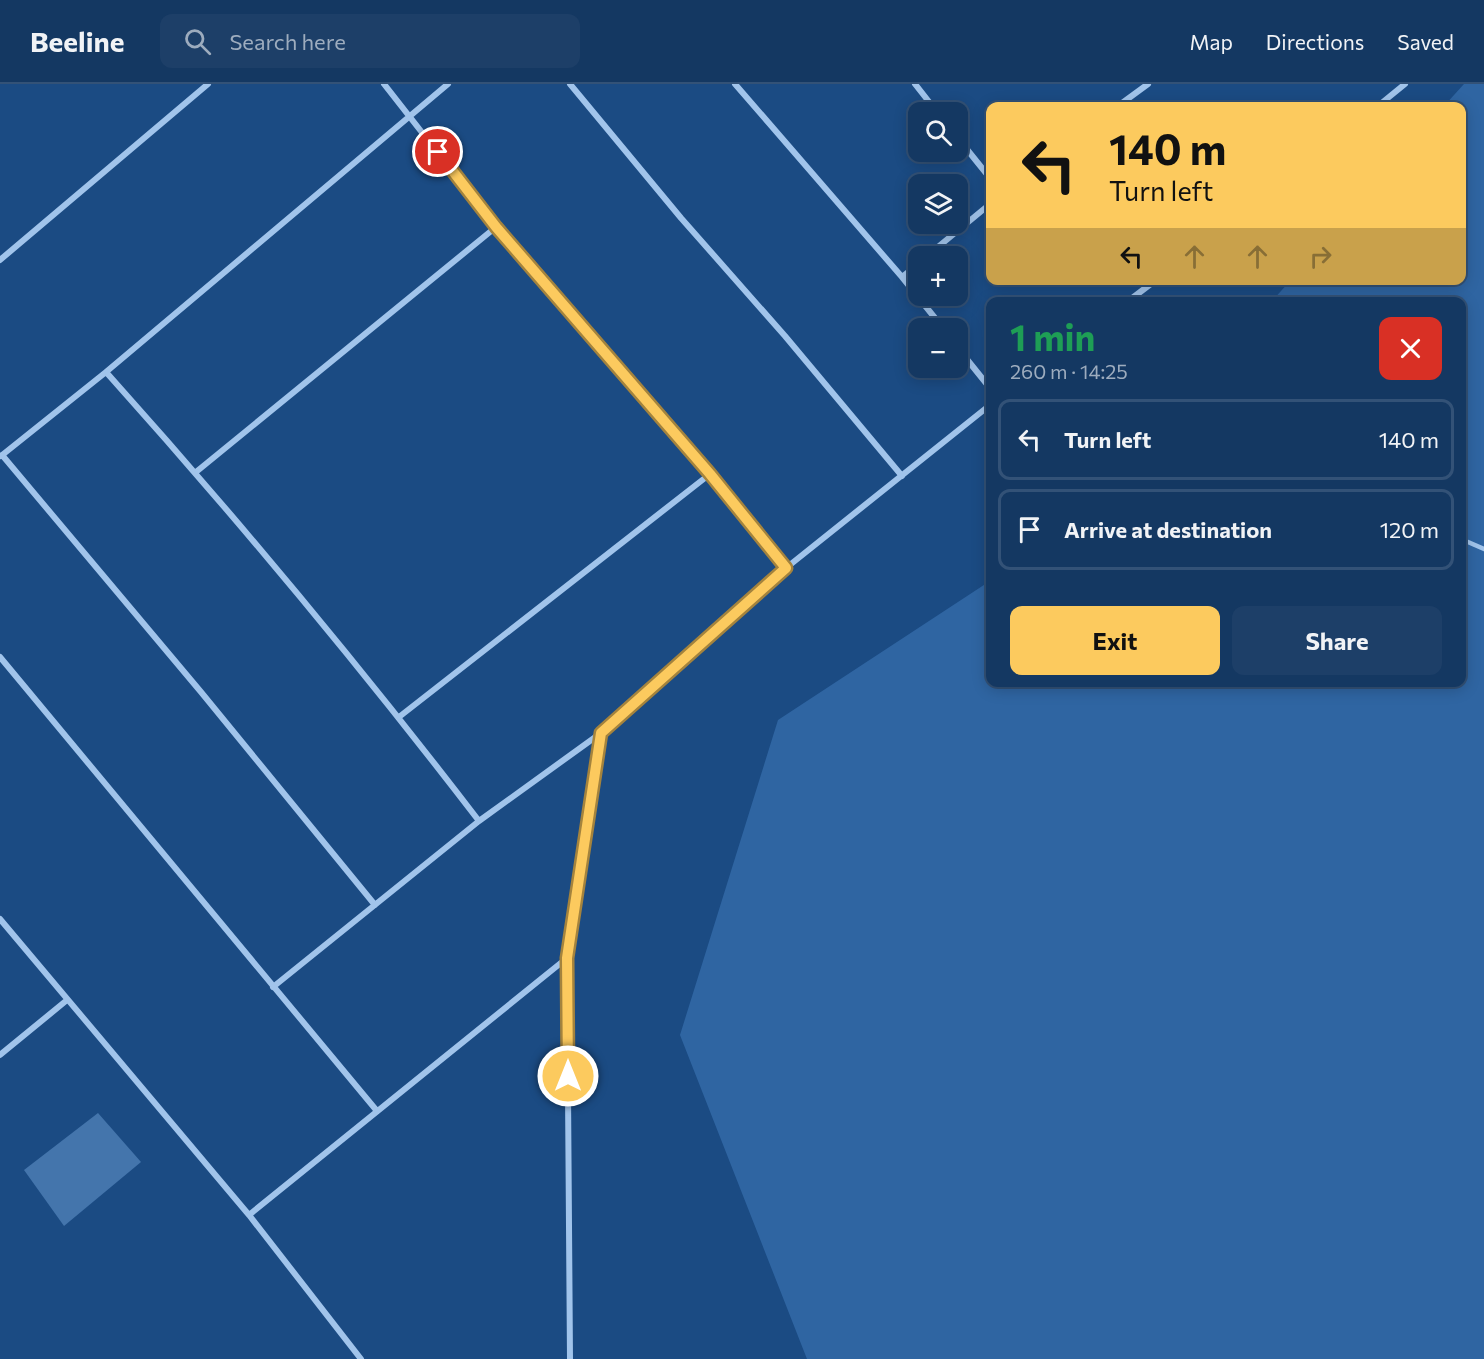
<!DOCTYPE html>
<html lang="en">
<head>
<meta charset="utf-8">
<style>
  body { margin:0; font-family:Commissioner,sans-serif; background:#1d3f68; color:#f1f3f6; height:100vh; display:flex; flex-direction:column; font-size:22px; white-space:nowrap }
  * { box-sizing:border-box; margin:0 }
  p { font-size:20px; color:#9dacbe }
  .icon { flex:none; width:33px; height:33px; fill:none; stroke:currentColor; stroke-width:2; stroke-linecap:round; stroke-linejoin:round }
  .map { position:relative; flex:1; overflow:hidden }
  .side { position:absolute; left:986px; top:213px; width:480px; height:390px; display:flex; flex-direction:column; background:#143862; border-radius:12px; box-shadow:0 3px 15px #0003,0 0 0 2px #335277 }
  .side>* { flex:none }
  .guide { position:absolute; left:986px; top:18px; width:480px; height:183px; border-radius:12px; box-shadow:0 3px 15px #0003,0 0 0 2px #335277; background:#fcca5e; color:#111; overflow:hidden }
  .tools { position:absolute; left:908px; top:18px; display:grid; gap:12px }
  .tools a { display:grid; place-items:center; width:60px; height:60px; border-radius:12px; background:#143862; box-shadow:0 3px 15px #0003,0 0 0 2px #335277; font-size:30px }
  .pin { position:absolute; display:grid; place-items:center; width:51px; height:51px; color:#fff; margin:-26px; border:3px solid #fff; border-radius:50%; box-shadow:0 2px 6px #0007 }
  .me { position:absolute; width:66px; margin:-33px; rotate:0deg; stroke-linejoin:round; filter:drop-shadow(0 0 4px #0008) }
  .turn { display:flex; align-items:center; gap:21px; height:126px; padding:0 24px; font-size:27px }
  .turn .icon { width:78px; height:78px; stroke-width:2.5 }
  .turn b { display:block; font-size:42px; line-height:51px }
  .lanes { display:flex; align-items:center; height:57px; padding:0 24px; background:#0003; justify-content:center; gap:30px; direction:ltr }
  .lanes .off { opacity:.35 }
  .round { display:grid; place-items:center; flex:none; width:63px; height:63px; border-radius:12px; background:#1d3f68 }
  .summary { display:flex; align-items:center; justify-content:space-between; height:102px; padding:0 24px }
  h1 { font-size:36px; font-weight:700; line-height:45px; color:#1e9e55 }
  .button { display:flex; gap:12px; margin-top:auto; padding:12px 24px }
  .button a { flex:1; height:69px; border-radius:12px; background:#fcca5e; color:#111; font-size:24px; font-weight:700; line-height:69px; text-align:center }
  .button a+a { background:#1d3f68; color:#f1f3f6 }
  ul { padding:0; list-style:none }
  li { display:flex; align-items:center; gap:18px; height:81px; margin:0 12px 9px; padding:0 12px; border:3px solid #335277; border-radius:12px }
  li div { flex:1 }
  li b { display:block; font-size:22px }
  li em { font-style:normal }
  header { display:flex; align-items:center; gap:36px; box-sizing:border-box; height:84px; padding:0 30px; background:#143862; border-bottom:2px solid #335277 }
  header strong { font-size:28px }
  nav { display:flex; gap:33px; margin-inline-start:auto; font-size:21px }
  .search { width:420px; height:54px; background:#1d3f68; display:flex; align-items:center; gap:15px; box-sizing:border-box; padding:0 21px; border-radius:12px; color:#9dacbe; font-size:22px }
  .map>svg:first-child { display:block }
  .green { fill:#2f65a2 }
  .building { fill:#4475ac }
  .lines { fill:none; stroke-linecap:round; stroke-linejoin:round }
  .service { stroke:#a1c4eb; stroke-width:4.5 }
  .minor { stroke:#a1c4eb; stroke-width:6 }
  .route-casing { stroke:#a4833d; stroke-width:15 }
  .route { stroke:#fcca5e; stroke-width:10 }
</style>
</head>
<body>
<header>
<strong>Beeline</strong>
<div class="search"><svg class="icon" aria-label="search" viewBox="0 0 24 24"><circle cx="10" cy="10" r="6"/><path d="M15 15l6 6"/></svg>Search here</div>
<nav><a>Map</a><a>Directions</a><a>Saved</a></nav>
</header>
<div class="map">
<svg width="1484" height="1275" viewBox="0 0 1484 1275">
  <rect width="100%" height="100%" fill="#1b4b83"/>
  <path class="green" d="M1464 0H1484V1275H807L680 951 778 636 990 497V598H1461V218L1272 217 1290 197 1461 196V22H1444Z"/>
  <path class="building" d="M98 1029 141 1078 64 1142 24 1086Z"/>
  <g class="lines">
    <path class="service" d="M1461 455 1484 465"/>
    <path class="minor" d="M384 0 496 143 710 390 786 484
      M570 0 681 134 785 252 902 392
      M735 0 902 193 943 244
      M915 0 937 28
      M1118 22 1148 0
      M1378 22 1405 0
      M957 53 990 94
      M927 172 990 120
      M0 176 208 0
      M902 193 918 180
      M1127 218 1156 196
      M957 263 990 304
      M106 288C236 433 360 582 479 737
      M2 371 201 608 375 821
      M1 372 106 288 448 0
      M196 388 496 143
      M0 573 377 1027
      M399 633 710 390
      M0 835 249 1131 361 1275
      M273 903 479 737 601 649
      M0 971 67 916
      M249 1131 567 874
      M570 1275 567 874 601 649 786 484 990 321"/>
  </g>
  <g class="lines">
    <g class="route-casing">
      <path id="route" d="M438 68 496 143 710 390 786 484 601 649 567 874 568 992"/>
    </g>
    <use href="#route" class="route"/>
  </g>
</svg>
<div class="tools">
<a><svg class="icon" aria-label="search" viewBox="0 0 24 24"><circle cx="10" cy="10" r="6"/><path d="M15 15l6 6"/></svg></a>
<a><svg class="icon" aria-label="layers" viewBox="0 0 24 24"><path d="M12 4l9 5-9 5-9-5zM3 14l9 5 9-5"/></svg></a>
<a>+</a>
<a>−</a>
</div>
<div class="pin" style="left:438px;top:68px;background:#d93025"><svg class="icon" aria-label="arrive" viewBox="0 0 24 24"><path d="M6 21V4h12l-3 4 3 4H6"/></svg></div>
<svg class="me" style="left:568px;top:992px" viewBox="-20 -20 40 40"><circle r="17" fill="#fcca5e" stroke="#fff" stroke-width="3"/><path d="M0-11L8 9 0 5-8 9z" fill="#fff"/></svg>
<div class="guide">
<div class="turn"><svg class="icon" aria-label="left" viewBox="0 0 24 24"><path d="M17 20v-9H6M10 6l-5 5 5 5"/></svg><div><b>140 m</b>Turn left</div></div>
<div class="lanes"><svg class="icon" aria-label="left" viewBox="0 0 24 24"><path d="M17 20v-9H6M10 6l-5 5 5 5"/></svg><svg class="icon off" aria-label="ahead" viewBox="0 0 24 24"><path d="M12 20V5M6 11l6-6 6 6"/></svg><svg class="icon off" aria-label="ahead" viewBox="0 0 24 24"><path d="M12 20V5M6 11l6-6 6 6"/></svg><svg class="icon off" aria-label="right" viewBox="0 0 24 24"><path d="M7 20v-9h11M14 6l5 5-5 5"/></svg></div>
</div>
<section class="side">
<div class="summary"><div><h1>1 min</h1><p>260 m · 14:25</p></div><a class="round" style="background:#d93025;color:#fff"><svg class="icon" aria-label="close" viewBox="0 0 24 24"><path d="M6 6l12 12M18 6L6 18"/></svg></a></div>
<ul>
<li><svg class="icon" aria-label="left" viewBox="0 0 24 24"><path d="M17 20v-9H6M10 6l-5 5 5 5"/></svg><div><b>Turn left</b></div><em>140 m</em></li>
<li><svg class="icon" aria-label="arrive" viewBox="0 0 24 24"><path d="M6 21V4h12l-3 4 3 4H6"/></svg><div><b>Arrive at destination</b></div><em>120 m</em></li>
</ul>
<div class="button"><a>Exit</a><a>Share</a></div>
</section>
</div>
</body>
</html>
